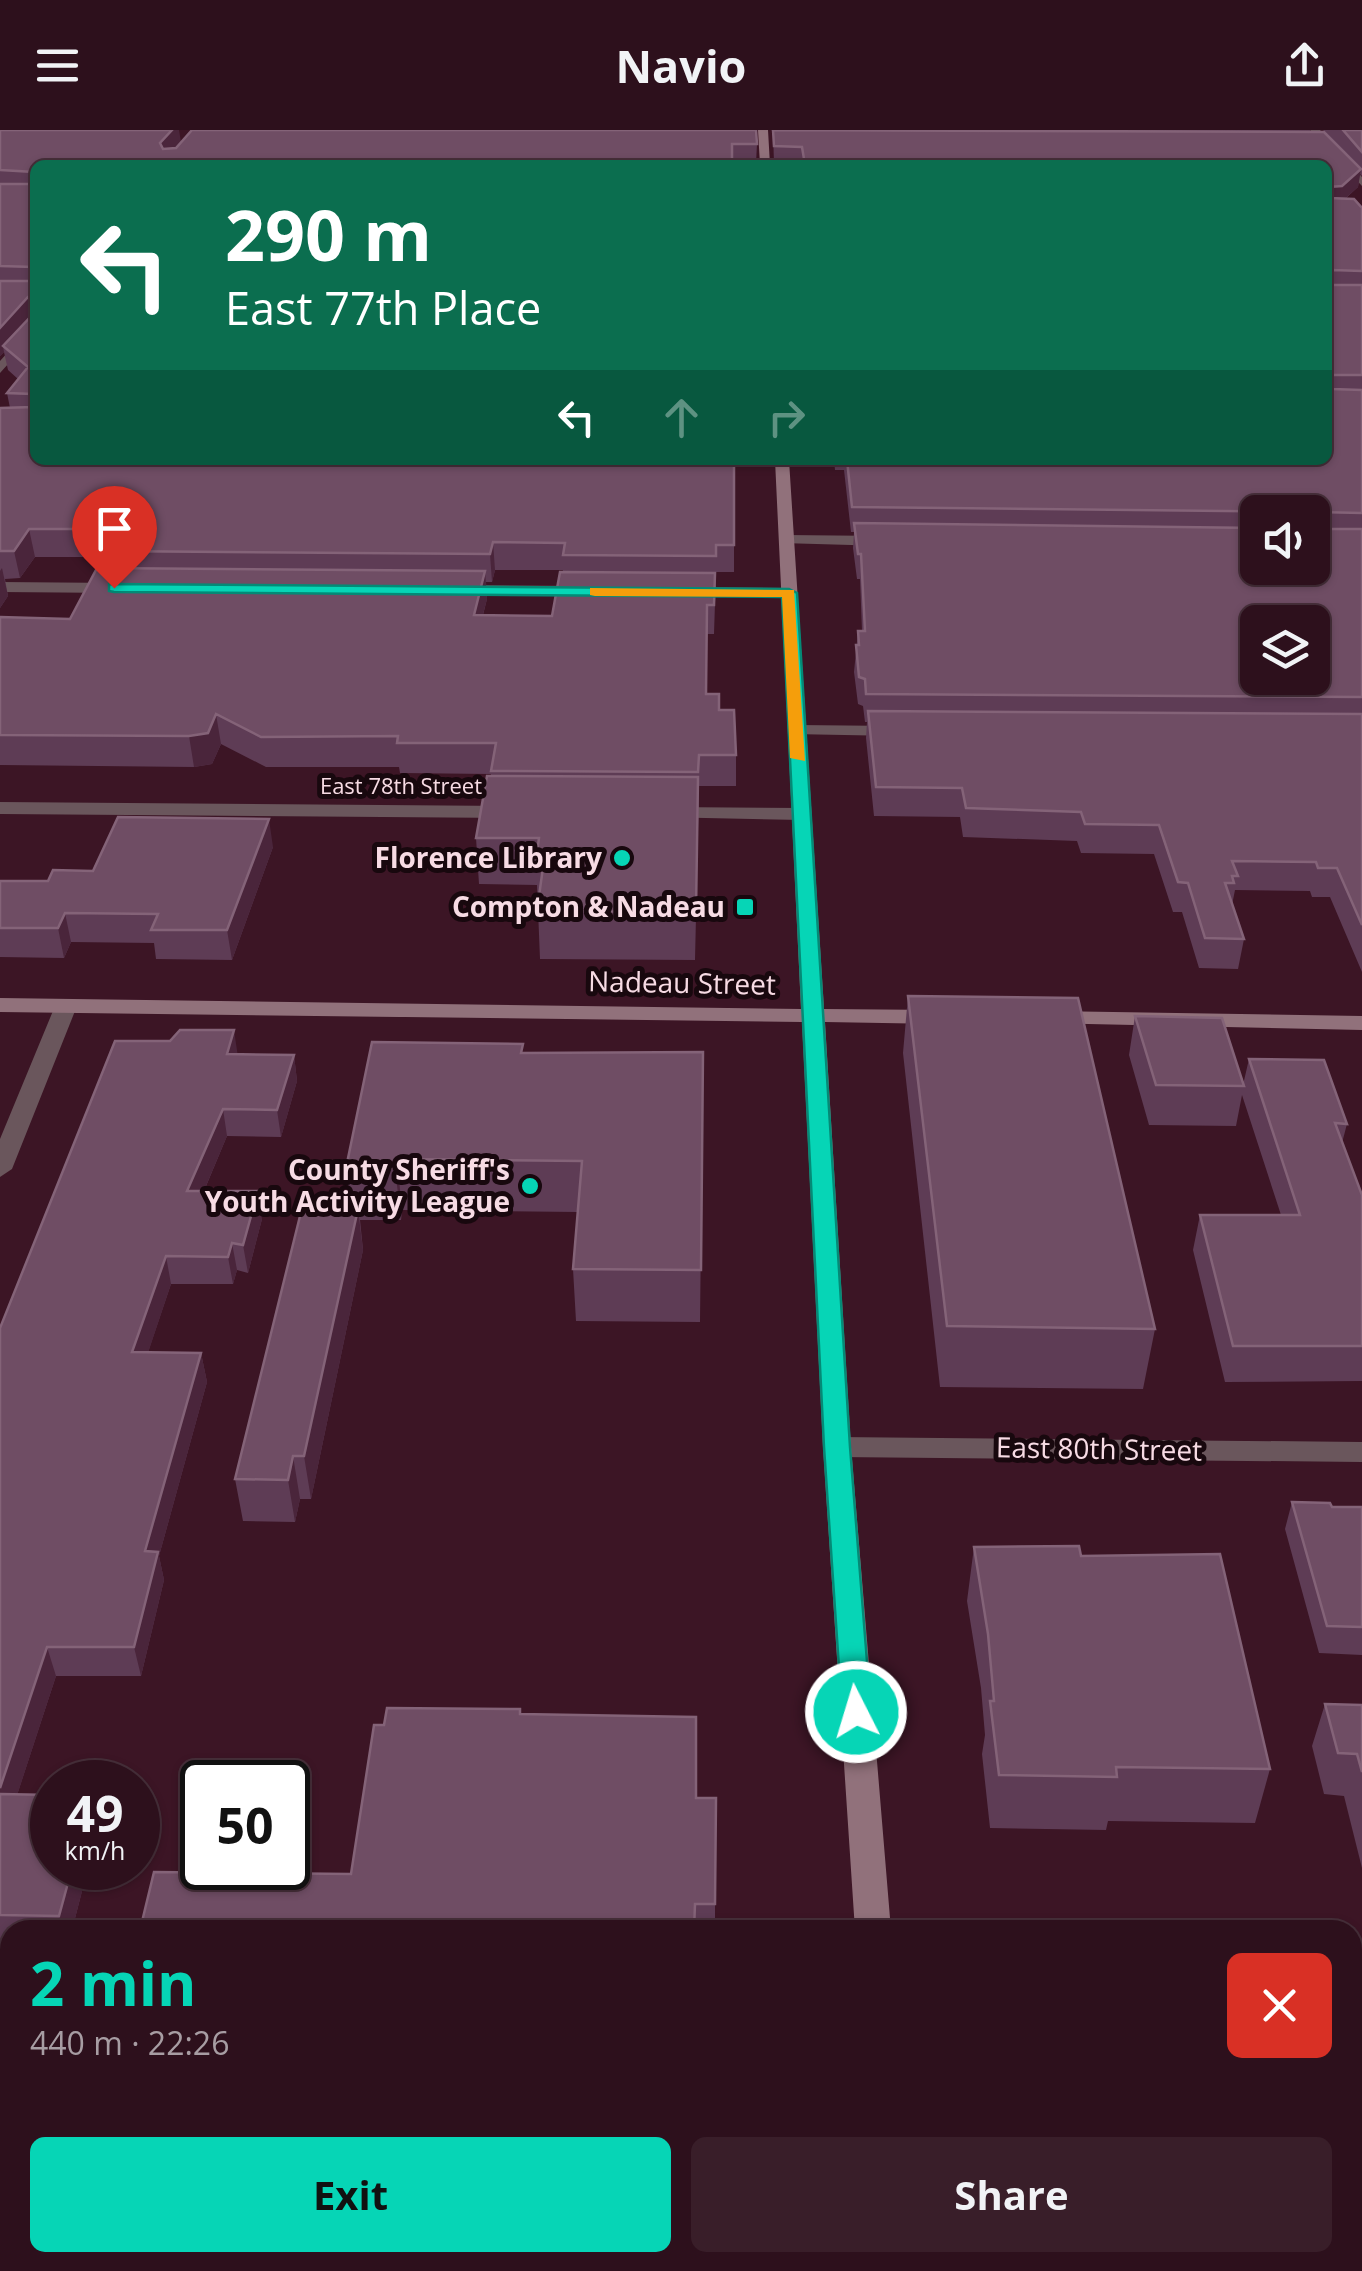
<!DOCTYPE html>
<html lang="en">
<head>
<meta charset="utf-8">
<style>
  body { margin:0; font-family:"Open Sans",sans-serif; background:#391e29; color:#f1f3f6; height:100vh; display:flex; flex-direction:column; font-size:38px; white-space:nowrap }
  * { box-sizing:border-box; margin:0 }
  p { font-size:32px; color:#a79da3 }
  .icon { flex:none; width:55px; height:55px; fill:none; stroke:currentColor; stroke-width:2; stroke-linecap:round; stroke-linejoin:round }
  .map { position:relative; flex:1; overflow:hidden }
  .side { position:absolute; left:0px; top:1790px; width:1362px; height:352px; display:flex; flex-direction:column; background:#2d101c; border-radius:30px 30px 0 0; box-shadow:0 2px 8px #0004,0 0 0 2px #48303b }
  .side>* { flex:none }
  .guide { position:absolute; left:30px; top:30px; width:1302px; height:305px; border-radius:15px; box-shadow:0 2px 8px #0004,0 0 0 2px #48303b; background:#0b6e4f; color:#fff; overflow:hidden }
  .fabs { position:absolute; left:1240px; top:365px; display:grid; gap:20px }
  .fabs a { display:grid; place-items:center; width:90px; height:90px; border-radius:15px; background:#2d101c; box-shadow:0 2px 8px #0004,0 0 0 2px #48303b; font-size:50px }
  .speed { position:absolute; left:30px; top:1630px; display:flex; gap:20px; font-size:50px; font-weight:700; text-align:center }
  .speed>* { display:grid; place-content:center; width:130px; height:130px; border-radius:50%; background:#2d101c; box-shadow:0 2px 8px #0004,0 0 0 2px #48303b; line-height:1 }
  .speed small { font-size:25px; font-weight:400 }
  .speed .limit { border:5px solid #111; border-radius:15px; background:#fff; color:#111 }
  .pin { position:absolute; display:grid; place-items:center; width:85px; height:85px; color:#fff; margin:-102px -42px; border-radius:50% 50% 50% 0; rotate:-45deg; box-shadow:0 0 10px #0007 }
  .pin .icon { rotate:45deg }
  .me { position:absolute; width:110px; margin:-55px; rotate:355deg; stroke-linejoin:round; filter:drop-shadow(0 0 8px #0008) }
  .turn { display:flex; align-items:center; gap:35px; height:210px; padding:0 30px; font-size:45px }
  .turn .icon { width:130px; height:130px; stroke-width:2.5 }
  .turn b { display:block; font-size:70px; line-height:85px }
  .lanes { display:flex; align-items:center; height:95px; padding:0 30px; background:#0003; justify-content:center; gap:50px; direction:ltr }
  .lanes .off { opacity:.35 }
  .round { display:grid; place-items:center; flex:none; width:105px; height:105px; border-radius:15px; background:#391e29 }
  .headline { display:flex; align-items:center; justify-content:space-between; height:170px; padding:0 30px }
  h1 { font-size:60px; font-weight:700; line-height:75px; color:#06d5b6 }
  .primary-button { display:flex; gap:20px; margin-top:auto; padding:20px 30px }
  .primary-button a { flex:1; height:115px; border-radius:15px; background:#06d5b6; color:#111; font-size:40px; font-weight:700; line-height:115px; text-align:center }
  .primary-button a+a { background:#391e29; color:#f1f3f6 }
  header { display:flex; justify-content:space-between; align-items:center; height:130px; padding:0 30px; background:#2d101c; font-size:45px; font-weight:700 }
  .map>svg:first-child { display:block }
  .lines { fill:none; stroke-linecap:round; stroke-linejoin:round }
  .street { fill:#6a565c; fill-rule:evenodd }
  .secondary { fill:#91717b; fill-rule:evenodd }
  .wall { fill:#5e3c55; fill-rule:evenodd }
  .shaded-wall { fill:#4a253b }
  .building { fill:#6f4d64; stroke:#846378; stroke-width:2.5; fill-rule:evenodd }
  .route { fill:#06d5b6; stroke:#048a76; stroke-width:2.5 }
  .slow { fill:#f59e0b }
  .poi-dot { fill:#06d5b6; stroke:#18080e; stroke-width:4 }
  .labels { text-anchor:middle; stroke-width:10; stroke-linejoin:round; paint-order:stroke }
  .far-street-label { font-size:22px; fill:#f7dbe4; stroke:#18080e }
  .poi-label { font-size:28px; font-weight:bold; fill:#f7dbe4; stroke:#18080e; text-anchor:end }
  .street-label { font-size:28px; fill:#f7dbe4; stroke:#18080e }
</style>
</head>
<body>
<header><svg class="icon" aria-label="menu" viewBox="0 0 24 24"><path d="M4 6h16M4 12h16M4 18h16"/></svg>Navio<svg class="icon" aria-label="share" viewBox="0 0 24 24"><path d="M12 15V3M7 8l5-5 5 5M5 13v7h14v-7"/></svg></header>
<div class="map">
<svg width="1362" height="2141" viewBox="0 0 1362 2141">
  <rect width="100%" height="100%" fill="#3c1525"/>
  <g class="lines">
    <path class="street" d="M1310 0H1320L1362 47V56Z
      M35 192V204L0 243V231Z
      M786 405 886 406 894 411 886 416 781 413V407Z
      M0 452 120 453 128 458 120 463 0 462Z
      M455 455 590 456 598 461 590 466 449 463V457Z
      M685 457 789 458 797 463 789 468 679 465V459Z
      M797 595 897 596 906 601 897 606 791 604V596Z
      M0 672 515 676 525 682 515 688 0 684Z
      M665 677 802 678 812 684 802 690 658 687 655 683Z
      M66 869 77 876 12 1039 0 1047V1009L55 876Z
      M837 1307 1362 1312V1332L837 1327 827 1324 823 1317 827 1310Z
      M0 1986H10V2024H0Z
      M1352 2018H1362V2056H1352Z"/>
    <path class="secondary" d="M758 0H768L770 35H760Z
      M775 330H789L824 879 940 880 951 887 940 894 825 892 851 1317 891 1800H855L823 1317 802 892 0 882V868L801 879Z
      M1050 881 1362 886V900L1042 893 1039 888Z
      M877 2132H917L918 2141H878Z"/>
  </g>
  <path class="wall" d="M0 0 181 12 757 14 756 34 35 35 734 330V442H716L714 504H707L706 564 719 580 736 625V656H699L695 830 540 829 537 755 479 754 476 708 491 644 400 643 399 637H266L221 614 212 634 194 637 0 635V487L70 489 109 438 107 427H35L20 448 5 449 8 466 0 478V278H10L7 263 18 249 8 240 4 222 0 226ZM495 440H563L552 486 483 485 487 469 486 452H492Z
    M771 0H1310V1L1325 2 1323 0H1362V46L1360 44 1358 57 1345 69 1362 78V842L1330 767H1312L1310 761 1235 760 1232 775 1244 809 1238 839 1199 838 1182 782H1173L1154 724 1081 723 1077 711 963 707 960 687 874 686 866 608 867 592H865L863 576 858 574 854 542 858 501H862L860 449H857L853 418 854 402H851L844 340H835L834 330H1328V35L774 34 773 1ZM1258 382H1312L1258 438Z
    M273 717 232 830 156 829 154 813 71 812 64 828 0 827V751H48L93 741Z
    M908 866 1155 1199 1143 1259 940 1257 903 923Z
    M1135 886 1243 955 1249 929 1347 994 1342 1013 1362 1065V1251L1225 1252 1193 1120 1200 1085H1281L1242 965 1236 996 1149 995 1129 925Z
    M703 922 700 1192 576 1191 573 1139 578 1082 402 1080 401 1090H360L363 1120 311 1369H300L295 1392 243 1391 235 1349 351 1079 346 1038 523 923Z
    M238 924 294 925 297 951 281 1007 227 1006 204 1061 262 1089 248 1143 237 1140 233 1154H171L148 1222 201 1223 207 1252 159 1426 164 1450 141 1546H56L17 1665 52 1738H88L72 1800H10V1813H0V1198Z
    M1292 1372 1332 1377H1362V1525L1319 1523 1285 1399Z
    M974 1417 1081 1426 1270 1639 1255 1693 1108 1691 1106 1700 990 1698 982 1624 985 1605 981 1558 967 1471Z
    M1325 1574 1362 1575V1738L1344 1666 1324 1664 1312 1616Z
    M521 1584 696 1668 715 1774V1800H140L351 1744 384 1595Z
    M1039 2132H1352L1362 2141H1040Z"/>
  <path class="shaded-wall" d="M172 0H179L181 12 163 33 160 13Z
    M1361 39 1358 57 1339 74 1328 75 1329 57Z
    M28 167 32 190 3 216 4 222 0 226V198Z
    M29 399 35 427 20 448 14 421Z
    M493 412 495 440 492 452 490 424Z
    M2 438 8 466 0 478V441Z
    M485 441 487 469 475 514 474 485Z
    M216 584 221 614 212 634 194 637 189 606Z
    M269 689 273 717 232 830 227 800Z
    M65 783 71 812 64 828 58 798Z
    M234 900 238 927 227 924Z
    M294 925 297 951 281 1007 277 980Z
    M223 979 227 1006 192 1089 187 1061Z
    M397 1029 402 1080 401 1090 395 1038Z
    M258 1061 262 1089 248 1143 243 1115Z
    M358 1079 363 1120 311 1369 304 1326Z
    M232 1113 237 1140 233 1154 228 1127Z
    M166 1126 171 1154 139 1250 132 1222Z
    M201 1223 207 1252 159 1426 164 1450 141 1546 134 1517 145 1421Z
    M293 1326 300 1369 295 1392 288 1350Z
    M47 1517 56 1546 8 1693 0 1670V1658Z
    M72 1738H88L72 1800H64L59 1786Z
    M194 2132H213L212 2141H193Z"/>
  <path class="building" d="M0 0H172L160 13 163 19 176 18 192 0H756L757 14H732V35H35V330H734V415H716V426L563 425 565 413 493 412 490 424 106 421 118 399H29L14 421H0V278L33 277V264L7 263 28 237 3 216 34 183 33 166 28 167 0 198V151H31L35 148 34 137 0 136V54H31L34 42 0 40Z
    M773 0 1324 2 1361 39 1342 56 1329 57V68L1354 69 1362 78V141L1332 140 1328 152 1332 155H1362V245H1330L1332 259 1362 260V383L1317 382 1313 395 1317 399H1362V567L866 564 865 549 859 547 856 515H859L858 501H865L861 424H858L854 393 1258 398V438H1312V382L852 377 847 330H1328V35H805L802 17 774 16ZM1258 492H1312V548H1258Z
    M1343 0H1362V22Z
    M97 438 485 441 474 485 552 486 560 442 715 443 714 475H707L706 564H719V580H734L736 625H699L698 642 491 641 496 613H397L398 606 261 607 216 584 208 603 189 606 0 605V487L70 489Z
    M868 581 1362 584V795L1337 738H1318L1316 732 1232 731 1238 746H1232L1234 753H1225L1244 809 1205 808 1188 753 1178 752 1159 695 1085 694 1081 682 966 678 962 658 876 657Z
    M487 646 698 647 696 782 537 781 544 730H536L539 708H476Z
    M118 687 269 689 227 800H151L158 784 65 783 58 798H0V751H48L53 740 93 741Z
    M908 866 1078 868 1155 1199 947 1196Z
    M1135 886 1222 888 1244 956 1156 955Z
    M180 900H234L227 924 294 925 277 980 223 979 187 1061H258L243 1115 232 1113 228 1127 166 1126 132 1222 201 1223 145 1421 158 1422 134 1517H47L0 1658V1198L115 911H170Z
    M372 912 523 914 521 923 703 922 701 1140 573 1139 582 1031 397 1029 395 1038H346Z
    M1249 929 1324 930 1347 994 1335 993 1362 1065V1216H1233L1200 1085H1300Z
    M302 1078 358 1079 304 1326H293L288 1350 235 1349Z
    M1292 1372 1330 1373 1332 1377H1362V1497L1327 1496Z
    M1079 1416 1081 1426 1220 1424 1270 1639 1116 1637 1117 1647 999 1645 990 1571H994L988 1504 974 1417Z
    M1325 1574 1362 1575V1642L1357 1624 1338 1623Z
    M387 1578 520 1579V1584L696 1587V1668H716L715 1774H695L694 1800H140L154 1742 351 1744 374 1595H384Z
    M0 1664 52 1665V1738H72L59 1786 0 1785Z
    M1352 2055 1361 2056 1362 2062V2141H1063L1062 2132H1352Z
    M44 2132H194L193 2141H42Z
    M310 2132H710V2141H309Z"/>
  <path class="route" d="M109 454 789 459 797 463 850 1317 871 1582 867 1590 856 1594 846 1590 842 1582 824 1317 782 467 114 462 109 461Z"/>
  <path class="slow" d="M590 458 794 460 805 631 790 628 782 467 595 466 590 465Z"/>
  <g class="poi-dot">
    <circle cx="622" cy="728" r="10"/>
    <rect x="735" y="767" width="20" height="20" rx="5"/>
    <circle cx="530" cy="1056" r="10"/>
  </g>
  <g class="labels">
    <g class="far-street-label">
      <text x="401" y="664">East 78th Street</text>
    </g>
    <g class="poi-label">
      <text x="602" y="738">Florence Library</text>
      <text x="725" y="787">Compton &amp; Nadeau</text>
      <text x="510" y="1050">County Sheriff's<tspan x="510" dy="32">Youth Activity League</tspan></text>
    </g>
    <g class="street-label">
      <text transform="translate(682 853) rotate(1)" y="10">Nadeau Street</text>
      <text transform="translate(1099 1319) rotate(1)" y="10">East 80th Street</text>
    </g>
  </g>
</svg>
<div class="fabs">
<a><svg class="icon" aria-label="sound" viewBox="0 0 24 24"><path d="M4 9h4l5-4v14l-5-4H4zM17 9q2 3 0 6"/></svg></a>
<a><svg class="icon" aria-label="layers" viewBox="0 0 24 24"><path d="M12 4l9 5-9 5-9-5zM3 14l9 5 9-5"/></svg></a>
</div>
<div class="speed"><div>49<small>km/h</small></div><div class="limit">50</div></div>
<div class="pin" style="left:114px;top:458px;background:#d93025"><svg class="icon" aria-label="arrive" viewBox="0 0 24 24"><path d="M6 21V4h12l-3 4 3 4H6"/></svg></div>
<svg class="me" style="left:856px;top:1582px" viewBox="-20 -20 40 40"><circle r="17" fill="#06d5b6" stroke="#fff" stroke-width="3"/><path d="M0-11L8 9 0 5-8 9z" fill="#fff"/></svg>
<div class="guide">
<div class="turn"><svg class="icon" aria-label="left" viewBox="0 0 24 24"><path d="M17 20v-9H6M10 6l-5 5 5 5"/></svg><div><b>290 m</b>East 77th Place</div></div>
<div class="lanes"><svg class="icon" aria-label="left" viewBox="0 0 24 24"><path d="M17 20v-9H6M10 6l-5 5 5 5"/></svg><svg class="icon off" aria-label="ahead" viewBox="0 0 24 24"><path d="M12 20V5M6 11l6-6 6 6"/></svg><svg class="icon off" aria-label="right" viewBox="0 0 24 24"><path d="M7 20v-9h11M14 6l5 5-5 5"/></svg></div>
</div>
<section class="side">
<div class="headline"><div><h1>2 min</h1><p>440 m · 22:26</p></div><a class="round" style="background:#d93025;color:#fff"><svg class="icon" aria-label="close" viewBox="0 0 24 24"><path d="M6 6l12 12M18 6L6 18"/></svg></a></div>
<div class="primary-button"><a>Exit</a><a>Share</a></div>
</section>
</div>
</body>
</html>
